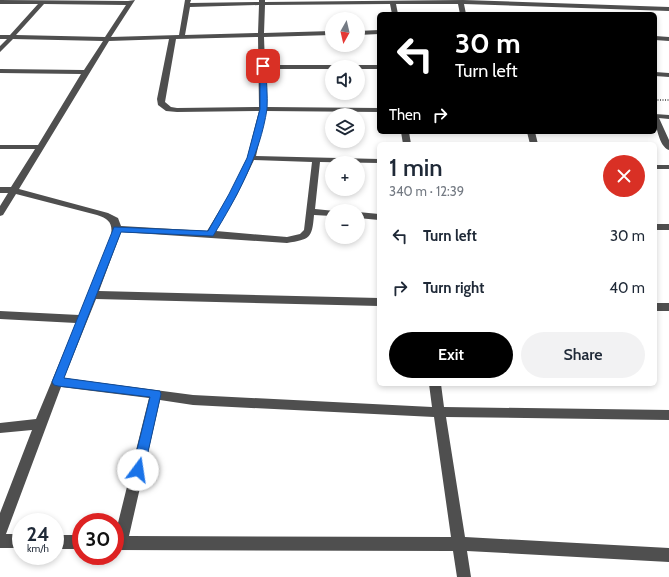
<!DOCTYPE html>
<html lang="en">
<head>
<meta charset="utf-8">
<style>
  body { margin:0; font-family:Cabin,sans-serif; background:#f2f2f3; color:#1f2937; height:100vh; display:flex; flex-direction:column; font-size:15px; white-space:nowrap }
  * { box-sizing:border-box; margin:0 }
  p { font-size:13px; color:#747a83 }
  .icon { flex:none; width:22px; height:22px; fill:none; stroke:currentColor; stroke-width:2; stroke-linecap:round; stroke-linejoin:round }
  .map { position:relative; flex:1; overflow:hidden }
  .details { position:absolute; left:377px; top:142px; width:280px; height:244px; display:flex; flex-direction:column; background:#fff; border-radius:6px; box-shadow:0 2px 6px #0003 }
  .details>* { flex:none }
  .top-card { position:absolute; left:377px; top:12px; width:280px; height:122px; border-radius:6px; box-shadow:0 2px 6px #0003; background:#000; color:#fff; overflow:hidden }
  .needle { width:26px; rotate:188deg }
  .controls { position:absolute; left:325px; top:12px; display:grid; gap:8px }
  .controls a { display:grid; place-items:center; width:40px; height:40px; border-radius:50%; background:#fff; box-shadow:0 2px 6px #0003; font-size:20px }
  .speed { position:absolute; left:12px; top:513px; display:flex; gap:8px; font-size:20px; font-weight:700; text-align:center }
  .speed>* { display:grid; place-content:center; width:52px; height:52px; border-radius:50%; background:#fff; box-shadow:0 2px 6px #0003; line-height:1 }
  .speed small { font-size:10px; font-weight:400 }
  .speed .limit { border:6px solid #d22; background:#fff; color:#111 }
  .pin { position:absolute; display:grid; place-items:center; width:34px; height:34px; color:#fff; margin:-17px; border-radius:8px; box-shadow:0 2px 6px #0006 }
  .me { position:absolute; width:44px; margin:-22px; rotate:14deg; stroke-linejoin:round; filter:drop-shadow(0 0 3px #0008) }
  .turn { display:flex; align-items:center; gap:14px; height:84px; padding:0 12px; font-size:18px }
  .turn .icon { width:52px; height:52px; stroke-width:2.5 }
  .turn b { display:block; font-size:28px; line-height:34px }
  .then { display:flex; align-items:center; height:38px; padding:0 12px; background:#0003; gap:8px; font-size:15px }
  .round { display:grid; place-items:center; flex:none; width:42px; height:42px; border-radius:21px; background:#f2f2f3 }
  .headline { display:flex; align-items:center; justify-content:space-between; height:68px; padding:0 12px }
  h1 { font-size:24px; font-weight:600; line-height:30px }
  .action { display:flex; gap:8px; margin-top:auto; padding:8px 12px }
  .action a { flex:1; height:46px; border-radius:24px; background:#000; color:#fff; font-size:16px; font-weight:600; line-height:46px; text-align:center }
  .action a+a { background:#f2f2f3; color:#1f2937 }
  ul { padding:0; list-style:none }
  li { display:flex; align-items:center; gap:12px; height:52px; padding:0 12px }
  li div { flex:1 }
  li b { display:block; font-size:15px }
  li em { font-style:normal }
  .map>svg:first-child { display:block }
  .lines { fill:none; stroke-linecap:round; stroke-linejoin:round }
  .path { stroke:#717171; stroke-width:2; stroke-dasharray:1 1.5; stroke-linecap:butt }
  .minor { fill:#4f4f4f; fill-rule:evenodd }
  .route { fill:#1a73e8; stroke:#114b97 }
</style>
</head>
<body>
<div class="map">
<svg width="669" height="577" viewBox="0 0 669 577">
  <rect width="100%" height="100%" fill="#fff"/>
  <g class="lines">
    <path class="path" d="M655 100H669"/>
    <path class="minor" d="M0 0 128 1 135 0 111 37 179 35 185 0H191L190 3 259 2V0H265V2L463 0 669 7V11L464 4 466 14H460L458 4H396L398 14H392L390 4 265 5 264 33 332 31V35L264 37 265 65H332L335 67H332V69H265L267 107 379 108V112L266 111 256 156 379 159V163L320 162 315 209 335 211H332V216L314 215C312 239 310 239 287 243L121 232 99 291 379 298V306L96 299 64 378 193 395 432 407 429 384H441L444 407 669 410V420L446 417 465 537 669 548V562L467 551 471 577H457L453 551 115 550V535L149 398 61 387 6 534H21V548H0V513L32 430 0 433V423L36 419 76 323 0 319V311L79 315 111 236C113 223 109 219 97 215L16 194 3 215 0 216V206L8 193H0V187H11L35 149H0V145H38L81 74 0 73V69L84 70 103 41 13 39 0 52V46L7 39H0V35H10L38 4H0ZM44 4 126 5 105 37 16 35ZM259 5 258 33 185 35 190 7ZM258 37 259 107 177 108 171 107 165 102 176 39ZM169 39 157 99 158 105 166 111 177 112 259 111 247 158 229 195 207 231 121 226 118 218 108 213 19 189 109 41ZM254 160 312 162 304 230 300 234 287 237 216 231 237 195ZM160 400 193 405 434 417 451 537 129 536Z
      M379 30V34L358 35V31Z
      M655 36 669 37V41L655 40Z
      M358 65H379V69H358V67H355Z
      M655 72 669 73V77L655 76Z
      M655 114 669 115V119L659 118 669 140V150C659 147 655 123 655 114Z
      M401 132H409L411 144H403Z
      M527 132H535L538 144H530Z
      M655 165H669V169H655Z
      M358 212 379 214V220L358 218Z
      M655 224H669V230H655Z
      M655 303H669V311H655Z
      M55 535H81V549H55Z"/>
  </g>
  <path class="route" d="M260 65 266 66C266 80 268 96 267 109 260 155 237 197 213 236L121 232 64 378 160 391 161 394 144 470 142 474 138 475 134 474 132 470 150 397 58 386 54 385 52 382 114 227 208 231 229 194 247 158 260 109Z"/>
</svg>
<div class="controls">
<a><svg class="needle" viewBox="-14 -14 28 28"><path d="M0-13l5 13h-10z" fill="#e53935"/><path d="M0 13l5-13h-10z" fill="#747a83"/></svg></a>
<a><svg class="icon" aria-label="sound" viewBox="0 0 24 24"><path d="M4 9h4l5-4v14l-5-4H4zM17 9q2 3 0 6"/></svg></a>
<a><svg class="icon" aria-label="layers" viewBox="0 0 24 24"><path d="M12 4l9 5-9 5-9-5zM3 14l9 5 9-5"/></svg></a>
<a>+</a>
<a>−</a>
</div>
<div class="speed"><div>24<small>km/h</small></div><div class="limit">30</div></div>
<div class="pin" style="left:263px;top:66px;background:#d93025"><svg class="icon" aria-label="arrive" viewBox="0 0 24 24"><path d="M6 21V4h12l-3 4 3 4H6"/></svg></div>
<svg class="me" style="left:138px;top:470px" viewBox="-20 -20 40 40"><circle r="19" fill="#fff"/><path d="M0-13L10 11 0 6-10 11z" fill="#1a73e8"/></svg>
<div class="top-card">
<div class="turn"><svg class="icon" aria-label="left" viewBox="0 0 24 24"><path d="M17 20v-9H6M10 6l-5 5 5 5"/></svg><div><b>30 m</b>Turn left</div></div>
<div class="then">Then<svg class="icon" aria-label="right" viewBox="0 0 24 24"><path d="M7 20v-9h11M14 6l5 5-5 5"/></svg></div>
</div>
<section class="details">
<div class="headline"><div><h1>1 min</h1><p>340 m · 12:39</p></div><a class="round" style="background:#d93025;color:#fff"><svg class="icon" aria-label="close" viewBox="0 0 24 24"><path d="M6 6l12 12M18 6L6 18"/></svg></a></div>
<ul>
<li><svg class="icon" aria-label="left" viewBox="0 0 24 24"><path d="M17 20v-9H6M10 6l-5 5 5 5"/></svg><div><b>Turn left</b></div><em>30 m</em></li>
<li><svg class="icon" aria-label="right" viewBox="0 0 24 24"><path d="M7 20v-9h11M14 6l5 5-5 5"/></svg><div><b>Turn right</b></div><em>40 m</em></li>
</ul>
<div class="action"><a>Exit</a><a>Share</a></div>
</section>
</div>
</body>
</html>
